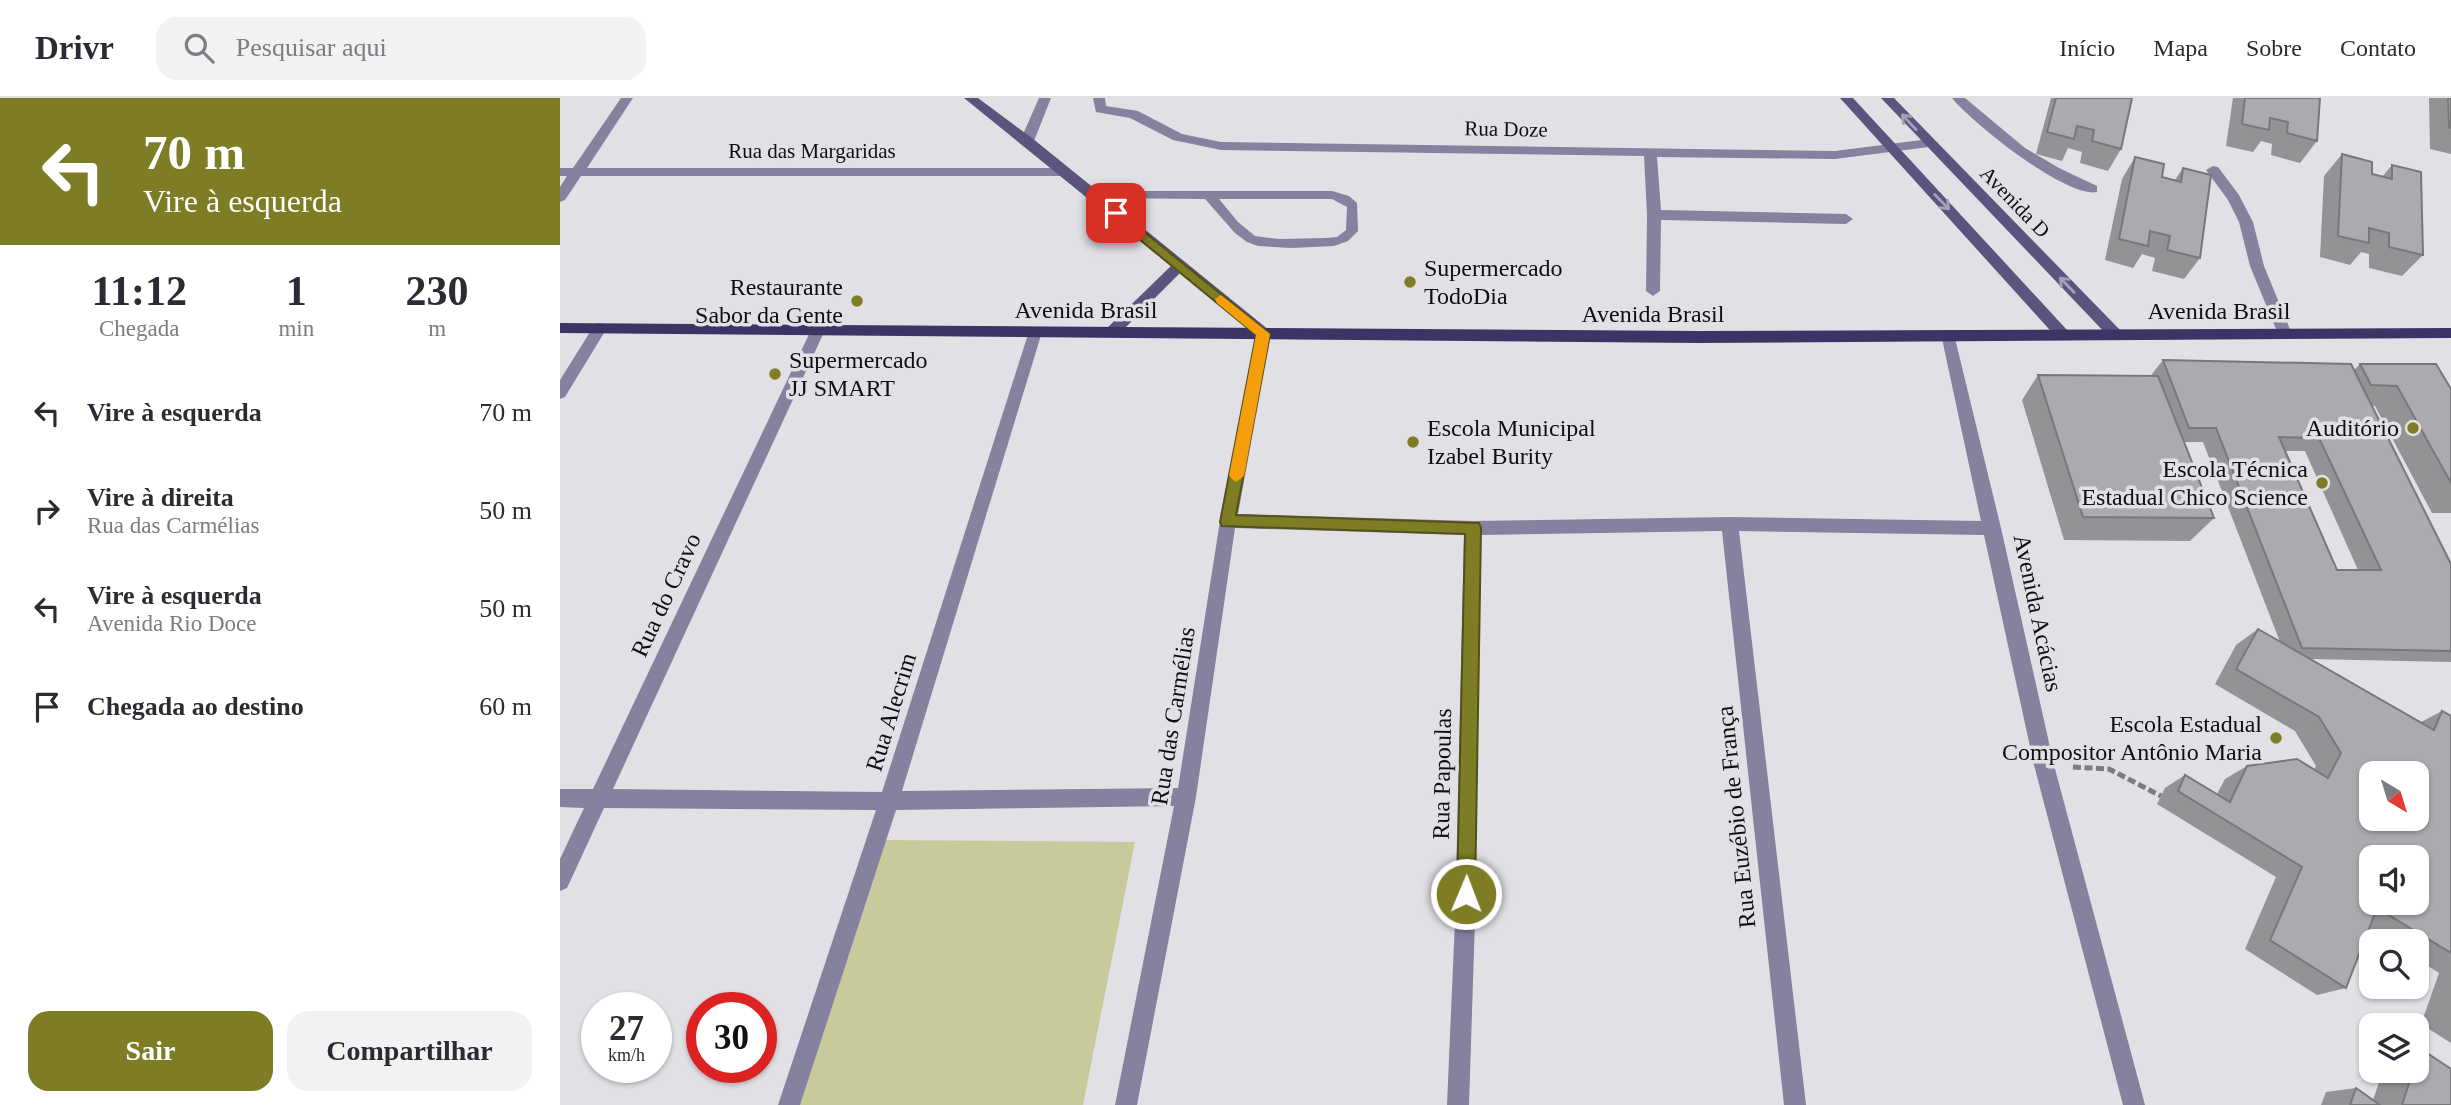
<!DOCTYPE html>
<html lang="pt">
<head>
<meta charset="utf-8">
<style>
  body { margin:0; font-family:Georgia,serif; background:#f2f2f3; color:#2b2b33; height:100vh; display:flex; flex-direction:column; font-size:26px; white-space:nowrap }
  * { box-sizing:border-box; margin:0 }
  p { font-size:23px; color:#7c7c81 }
  .icon { flex:none; width:38px; height:38px; fill:none; stroke:currentColor; stroke-width:2; stroke-linecap:round; stroke-linejoin:round }
  .map { position:relative; flex:1; overflow:hidden }
  .sheet { display:flex; flex-direction:column; background:#fff; width:560px }
  .sheet>* { flex:none }
  .banner { background:#7e7d25; color:#fff; overflow:hidden }
  .needle { width:46px; rotate:142deg }
  .fabs { position:absolute; left:1799px; top:663px; display:grid; gap:14px }
  .fabs a { display:grid; place-items:center; width:70px; height:70px; border-radius:14px; background:#fff; box-shadow:0 2px 5px #0004; font-size:35px }
  .speed { position:absolute; left:21px; top:894px; display:flex; gap:14px; font-size:35px; font-weight:700; text-align:center }
  .speed>* { display:grid; place-content:center; width:91px; height:91px; border-radius:50%; background:#fff; box-shadow:0 2px 5px #0004; line-height:1 }
  .speed small { font-size:18px; font-weight:400 }
  .speed .limit { border:10px solid #d22; background:#fff; color:#111 }
  .pin { position:absolute; display:grid; place-items:center; width:60px; height:60px; color:#fff; margin:-30px; border-radius:14px; box-shadow:0 4px 10px #0006 }
  .me { position:absolute; width:77px; margin:-38px; rotate:1deg; stroke-linejoin:round; filter:drop-shadow(0 0 5px #0008) }
  .turn { display:flex; align-items:center; gap:24px; height:147px; padding:0 28px; font-size:32px }
  .turn .icon { width:91px; height:91px; stroke-width:2.5 }
  .turn b { display:block; font-size:49px; line-height:60px }
  .eta { display:flex; justify-content:space-evenly; align-items:center; height:119px; text-align:center }
  .eta b { font-size:42px; font-weight:800; line-height:49px }
  .cta { display:flex; gap:14px; margin-top:auto; padding:14px 28px }
  .cta a { flex:1; height:80px; border-radius:21px; background:#7e7d25; color:#fff; font-size:28px; font-weight:800; line-height:80px; text-align:center }
  .cta a+a { background:#f2f2f3; color:#2b2b33 }
  ul { padding:0; list-style:none }
  li { display:flex; align-items:center; gap:21px; height:98px; padding:0 28px }
  li div { flex:1 }
  li b { display:block; font-size:26px }
  li em { font-style:normal }
  header { display:flex; align-items:center; gap:42px; box-sizing:border-box; height:98px; padding:0 35px; background:#fff; border-bottom:2px solid #e1e1e2 }
  header strong { font-size:33px }
  nav { display:flex; gap:38px; margin-inline-start:auto; font-size:24px }
  .search { width:490px; height:63px; background:#f2f2f3; display:flex; align-items:center; gap:18px; box-sizing:border-box; padding:0 24px; border-radius:21px; color:#7c7c81; font-size:26px }
  main { display:flex; flex:1; min-height:0 }
  .map>svg:first-child { display:block }
  .green { fill:#c9ca9c }
  .lines { fill:none; stroke-linecap:round; stroke-linejoin:round }
  .path { stroke:#7c7b7f; stroke-width:5; stroke-dasharray:8 3.5; stroke-linecap:butt }
  .lane { fill:#85829f; fill-rule:evenodd }
  .street { fill:#85829f; fill-rule:evenodd }
  .secondary { fill:#5a547e; fill-rule:evenodd }
  .primary { fill:#3d3466; fill-rule:evenodd }
  .wall { fill:#939396; fill-rule:evenodd }
  .building { fill:#ababaf; stroke:#78787a; stroke-width:2; fill-rule:evenodd }
  .oneway { stroke:#a4a1b7 }
  .route { fill:#7e7d25; stroke:#525118; stroke-width:2 }
  .slow { fill:#f59e0b }
  .poi-dot { fill:#7e7d25; stroke:#e1e0e5; stroke-width:2.5 }
  .labels { text-anchor:middle; stroke-width:7; stroke-linejoin:round; paint-order:stroke }
  .far-street-label { font-size:21px; fill:#0f0f11; stroke:#e1e0e5 }
  .poi-label { font-size:24px; fill:#0f0f11; stroke:#e1e0e5; text-anchor:end }
  .street-label { font-size:24px; fill:#0f0f11; stroke:#e1e0e5 }
</style>
</head>
<body>
<header>
<strong>Drivr</strong>
<div class="search"><svg class="icon" aria-label="search" viewBox="0 0 24 24"><circle cx="10" cy="10" r="6"/><path d="M15 15l6 6"/></svg>Pesquisar aqui</div>
<nav><a>Início</a><a>Mapa</a><a>Sobre</a><a>Contato</a></nav>
</header>
<main>
<section class="sheet">
<div class="banner">
<div class="turn"><svg class="icon" aria-label="left" viewBox="0 0 24 24"><path d="M17 20v-9H6M10 6l-5 5 5 5"/></svg><div><b>70 m</b>Vire à esquerda</div></div>
</div>
<div class="eta">
<div><b>11:12</b><p>Chegada</p></div>
<div><b>1</b><p>min</p></div>
<div><b>230</b><p>m</p></div>
</div>
<ul>
<li><svg class="icon" aria-label="left" viewBox="0 0 24 24"><path d="M17 20v-9H6M10 6l-5 5 5 5"/></svg><div><b>Vire à esquerda</b></div><em>70 m</em></li>
<li><svg class="icon" aria-label="right" viewBox="0 0 24 24"><path d="M7 20v-9h11M14 6l5 5-5 5"/></svg><div><b>Vire à direita</b><p>Rua das Carmélias</p></div><em>50 m</em></li>
<li><svg class="icon" aria-label="left" viewBox="0 0 24 24"><path d="M17 20v-9H6M10 6l-5 5 5 5"/></svg><div><b>Vire à esquerda</b><p>Avenida Rio Doce</p></div><em>50 m</em></li>
<li><svg class="icon" aria-label="arrive" viewBox="0 0 24 24"><path d="M6 21V4h12l-3 4 3 4H6"/></svg><div><b>Chegada ao destino</b></div><em>60 m</em></li>
</ul>
<div class="cta"><a>Sair</a><a>Compartilhar</a></div>
</section>
<div class="map">
<svg width="1891" height="1007" viewBox="0 0 1891 1007">
  <rect width="100%" height="100%" fill="#e1e0e5"/>
  <path class="green" d="M320 742 575 744 523 1007H234Z"/>
  <g class="lines">
    <path class="path" d="M1513 669 1549 671 1601 698"/>
    <path class="lane" d="M534 93H772L789 98 797 105 798 133 788 143 774 148 731 150 698 148 687 144 675 135 645 101 530 100V94ZM659 101H772L787 109 786 132 777 139 766 140 719 141 695 138 678 124Z"/>
    <path class="street" d="M61 0H73L27 70H504L511 74 504 78H21L5 102 0 104V89L7 78H0V70H13Z
      M479 0H491L474 43 467 47 462 46 460 43Z
      M533 0H545L546 8 578 13 622 36 661 44 1275 53 1369 41 1376 45 1369 49 1275 61 1097 59 1101 112 1286 116 1293 121 1286 126 1101 122 1100 193 1093 198 1086 193 1087 117 1084 58 661 52 613 42 570 20 536 14Z
      M1392 0H1405L1465 50 1499 70 1537 88V94C1507 101 1411 24 1392 0Z
      M1653 68 1658 69 1679 97 1693 124 1704 168 1732 236 1730 240H1720L1718 236 1690 168 1679 124 1668 102 1646 72Z
      M40 225 47 230 5 299 0 301V282L35 226Z
      M258 227 265 232 53 691 322 694 470 230 475 229 482 234 342 693 618 690 660 423 699 232H709L711 236 678 416 913 423 1170 419 1421 423 1381 236 1383 232H1393L1441 430 1494 667 1585 1007H1563L1474 667 1424 437 1179 433 1246 1007H1224L1162 433 921 437 915 822 909 1007H887L895 822 904 437 675 430 636 699 577 1007H555L614 708 336 712 240 1007H218L316 712 44 710 7 790 0 793V761L24 710 0 709V691H33L251 232Z"/>
    <path class="secondary" d="M404 0H418L472 40 709 232 711 236 709 240H699L620 175 556 239H546L544 235 546 231 611 168Z
      M1280 0H1293L1507 232 1509 236 1507 240H1497Z
      M1321 0H1334L1560 232 1562 236 1560 240H1550Z"/>
    <path class="primary" d="M0 225 1140 233 1891 230V240L1140 245 0 235Z"/>
  </g>
  <path class="wall" d="M1491 0H1572L1561 51 1548 73 1520 65 1522 54 1508 50 1502 63 1476 56Z
    M1673 0H1760L1757 43 1740 65 1711 57 1712 46 1701 43 1693 54 1666 48Z
    M1869 0H1891V56L1870 51Z
    M1782 56 1812 76 1822 79 1832 67 1863 157 1842 178 1809 170V156L1801 154 1790 167 1760 159 1764 78Z
    M1575 59 1602 79 1615 82 1623 70 1640 160 1624 181 1592 173 1595 160 1582 156 1573 170 1545 162 1562 81Z
    M1603 262 1794 272 1800 266 1891 291V415H1872L1815 308H1812L1891 466V564L1750 561 1861 624 1882 613 1891 618V945L1861 926 1879 875 1857 861V844H1828L1808 832 1786 890 1757 897 1685 851 1716 779 1597 706 1605 690 1625 677 1657 696 1665 681 1687 668 1754 672 1756 668 1735 633 1655 586 1676 547 1698 531 1720 544 1643 344H1623L1654 420 1630 443 1504 442 1462 302 1478 277 1593 278 1592 276ZM1725 353H1745L1798 472H1777Z
    M1861 951 1891 1007H1761L1766 994 1796 990 1813 1002 1823 973H1857V952Z"/>
  <path class="building" d="M1496 0H1572L1561 51 1532 43 1534 32 1517 28 1514 41 1487 34Z
    M1685 0H1760L1757 43 1727 35 1728 24 1710 20 1709 32 1682 26Z
    M1888 0H1891V30L1889 29Z
    M1782 56 1812 64V76L1832 81V67L1861 74 1863 157 1829 149V135L1809 130V145L1778 138Z
    M1575 59 1604 66 1602 79 1621 84 1623 70 1651 77 1640 160 1607 152 1610 138 1590 133 1588 148 1559 141Z
    M1603 262 1791 266 1891 466V553L1742 550 1656 330H1629ZM1719 339 1759 340 1821 472H1777Z
    M1800 266H1876L1891 291V385L1837 288 1811 287Z
    M1478 277 1598 278 1654 420 1523 419Z
    M1698 531 1874 632 1882 613 1891 618V855L1817 810 1786 890 1710 842 1742 769 1618 693 1625 677 1670 704 1687 668 1737 661 1768 680 1781 655 1759 619 1676 571ZM1811 676H1857V721H1811ZM1811 760H1857V805H1811Z
    M1861 951 1891 971V1007H1842L1853 973H1857V963Z
    M1796 990 1820 1007H1790Z"/>
  <defs><path id="oneway-shaft" d="M-6 0H5M1.5-3L5.5 0L1.5 3" fill="none" stroke-width="1.6" stroke-linecap="round" stroke-linejoin="round" transform="scale(1.75)"/></defs>
  <g class="oneway">
    <use href="#oneway-shaft" transform="translate(1349 24) rotate(-133)"/>
    <use href="#oneway-shaft" transform="translate(1382 104) rotate(46)"/>
    <use href="#oneway-shaft" transform="translate(1507 187) rotate(-134)"/>
  </g>
  <path class="route" d="M556 111 710 236 676 417 919 425 921 430 915 796 912 802 906 805 899 802 897 796 905 436 662 428 660 424 696 237 551 118 549 115Z"/>
  <path class="slow" d="M661 197 710 236 684 378 676 384 669 378 696 237 657 205 655 201Z"/>
  <g class="poi-dot">
    <circle cx="850" cy="184" r="7"/>
    <circle cx="297" cy="203" r="7"/>
    <circle cx="215" cy="276" r="7"/>
    <circle cx="1853" cy="330" r="7"/>
    <circle cx="853" cy="344" r="7"/>
    <circle cx="1762" cy="385" r="7"/>
    <circle cx="1716" cy="640" r="7"/>
  </g>
  <g class="labels">
    <g class="far-street-label">
      <text transform="translate(946 31) rotate(1)" y="7">Rua Doze</text>
      <text x="252" y="60">Rua das Margaridas</text>
      <text transform="translate(1455 104) rotate(46)" y="7">Avenida D</text>
    </g>
    <g class="poi-label">
      <text x="864" y="178" text-anchor="start">Supermercado<tspan x="864" dy="28">TodoDia</tspan></text>
      <text x="283" y="197">Restaurante<tspan x="283" dy="28">Sabor da Gente</tspan></text>
      <text x="229" y="270" text-anchor="start">Supermercado<tspan x="229" dy="28">JJ SMART</tspan></text>
      <text x="867" y="338" text-anchor="start">Escola Municipal<tspan x="867" dy="28">Izabel Burity</tspan></text>
      <text x="1839" y="338">Auditório</text>
      <text x="1748" y="379">Escola Técnica<tspan x="1748" dy="28">Estadual Chico Science</tspan></text>
      <text x="1702" y="634">Escola Estadual<tspan x="1702" dy="28">Compositor Antônio Maria</tspan></text>
    </g>
    <g class="street-label">
      <text x="526" y="220">Avenida Brasil</text>
      <text x="1659" y="221">Avenida Brasil</text>
      <text x="1093" y="224">Avenida Brasil</text>
      <text transform="translate(106 497) rotate(-65)" y="8">Rua do Cravo</text>
      <text transform="translate(1478 515) rotate(78)" y="8">Avenida Acácias</text>
      <text transform="translate(331 614) rotate(-73)" y="8">Rua Alecrim</text>
      <text transform="translate(613 618) rotate(-81)" y="8">Rua das Carmélias</text>
      <text transform="translate(882 676) rotate(-89)" y="8">Rua Papoulas</text>
      <text transform="translate(1176 719) rotate(-96)" y="8">Rua Euzébio de França</text>
    </g>
  </g>
</svg>
<div class="fabs">
<a><svg class="needle" viewBox="-14 -14 28 28"><path d="M0-13l5 13h-10z" fill="#e53935"/><path d="M0 13l5-13h-10z" fill="#7c7c81"/></svg></a>
<a><svg class="icon" aria-label="sound" viewBox="0 0 24 24"><path d="M4 9h4l5-4v14l-5-4H4zM17 9q2 3 0 6"/></svg></a>
<a><svg class="icon" aria-label="search" viewBox="0 0 24 24"><circle cx="10" cy="10" r="6"/><path d="M15 15l6 6"/></svg></a>
<a><svg class="icon" aria-label="layers" viewBox="0 0 24 24"><path d="M12 4l9 5-9 5-9-5zM3 14l9 5 9-5"/></svg></a>
</div>
<div class="speed"><div>27<small>km/h</small></div><div class="limit">30</div></div>
<div class="pin" style="left:556px;top:115px;background:#d93025"><svg class="icon" aria-label="arrive" viewBox="0 0 24 24"><path d="M6 21V4h12l-3 4 3 4H6"/></svg></div>
<svg class="me" style="left:906px;top:796px" viewBox="-20 -20 40 40"><circle r="17" fill="#7e7d25" stroke="#fff" stroke-width="3"/><path d="M0-11L8 9 0 5-8 9z" fill="#fff"/></svg>
</div>
</main>
</body>
</html>
